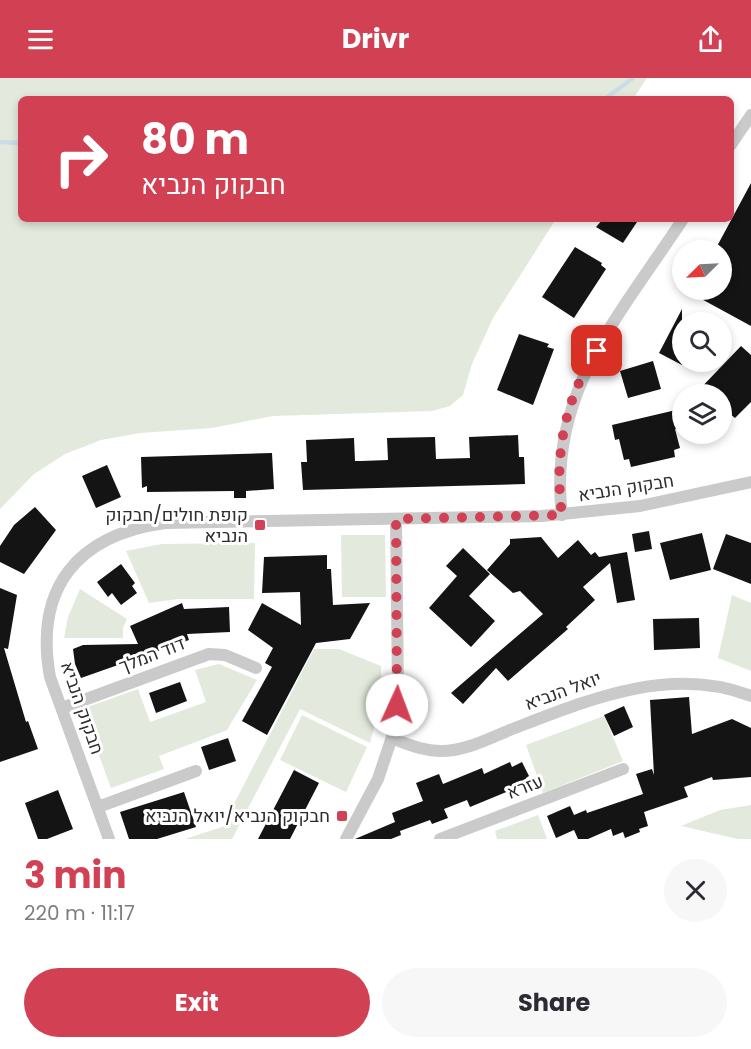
<!DOCTYPE html>
<html lang="en">
<head>
<meta charset="utf-8">
<style>
  body { margin:0; font-family:Poppins,Heebo,sans-serif; background:#f7f7f7; color:#2b2b33; height:100vh; display:flex; flex-direction:column; font-size:22px; white-space:nowrap }
  * { box-sizing:border-box; margin:0 }
  p { font-size:20px; color:#7c7c81 }
  .icon { flex:none; width:33px; height:33px; fill:none; stroke:currentColor; stroke-width:2; stroke-linecap:round; stroke-linejoin:round }
  .map { position:relative; height:761px; overflow:hidden }
  .panel { display:flex; flex-direction:column; background:#fff; flex:1 }
  .panel>* { flex:none }
  .banner { position:absolute; left:18px; top:18px; width:716px; height:126px; border-radius:9px; box-shadow:0 3px 9px #0003; background:#d14153; color:#fff; overflow:hidden }
  .needle { width:39px; rotate:246deg }
  .buttons { position:absolute; left:672px; top:162px; display:grid; gap:12px }
  .buttons a { display:grid; place-items:center; width:60px; height:60px; border-radius:50%; background:#fff; box-shadow:0 3px 9px #0003; font-size:30px }
  .pin { position:absolute; display:grid; place-items:center; width:51px; height:51px; color:#fff; margin:-26px; border-radius:12px; box-shadow:0 3px 9px #0006 }
  .me { position:absolute; width:66px; margin:-33px; rotate:2deg; stroke-linejoin:round; filter:drop-shadow(0 0 4px #0008) }
  .turn { display:flex; align-items:center; gap:21px; height:126px; padding:0 24px; font-size:27px }
  .turn .icon { width:78px; height:78px; stroke-width:2.5 }
  .turn b { display:block; font-size:42px; line-height:51px }
  .round { display:grid; place-items:center; flex:none; width:63px; height:63px; border-radius:32px; background:#f7f7f7 }
  .headline { display:flex; align-items:center; justify-content:space-between; height:102px; padding:0 24px }
  h1 { font-size:36px; font-weight:700; line-height:45px; color:#d14153 }
  .button { display:flex; gap:12px; margin-top:auto; padding:12px 24px }
  .button a { flex:1; height:69px; border-radius:36px; background:#d14153; color:#fff; font-size:24px; font-weight:700; line-height:69px; text-align:center }
  .button a+a { background:#f7f7f7; color:#2b2b33 }
  header { display:flex; justify-content:space-between; align-items:center; height:78px; padding:0 24px; background:#d14153; color:#fff; font-size:27px; font-weight:700 }
  .map>svg:first-child { display:block }
  .green { fill:#e3e9dc }
  .lines { fill:none; stroke-linecap:round; stroke-linejoin:round }
  .stream { stroke:#cadde7; stroke-width:4.5 }
  .building { fill:#141414 }
  .street { stroke:#cacaca; stroke-width:12 }
  .route { stroke:#d14153; stroke-width:10; stroke-dasharray:0 18 }
  .poi-dot { fill:#d14153; stroke:#fff; stroke-width:2 }
  .labels { text-anchor:middle; stroke-width:6; stroke-linejoin:round; paint-order:stroke }
  .street-label { font-size:18px; fill:#2d2d2d; stroke:#fff }
  .poi-label { font-size:18px; fill:#2d2d2d; stroke:#fff; text-anchor:end }
</style>
</head>
<body>
<header><svg class="icon" aria-label="menu" viewBox="0 0 24 24"><path d="M4 6h16M4 12h16M4 18h16"/></svg>Drivr<svg class="icon" aria-label="share" viewBox="0 0 24 24"><path d="M12 15V3M7 8l5-5 5 5M5 13v7h14v-7"/></svg></header>
<div class="map">
<svg width="751" height="761" viewBox="0 0 751 761">
  <rect width="100%" height="100%" fill="#fff"/>
  <path class="green" d="M0 0H647L633 21H21V141H556L493 240 472 286 463 317 450 328 432 333 273 338 212 350 140 355 101 362 65 376 34 396 0 431Z
    M341 457H385L386 519H342Z
    M255 465 254 521H178L149 525 126 473 162 466Z
    M80 511 127 541 123 550V560H64L68 539Z
    M732 517 751 525V593L718 580Z
    M314 571H339L381 588V623L370 665 300 631 232 761H185L222 749Z
    M219 586 257 602 227 652 159 678 164 691 111 710 82 631 138 611 150 644 206 624 195 592Z
    M302 637 367 669 346 714 280 682Z
    M604 638 623 683 543 715 526 667Z
    M751 727V761H738L681 748 720 732Z
    M538 737 547 761H497L495 753Z"/>
  <g class="lines">
    <path class="stream" d="M605 21 633 0
      M0 64 21 65"/>
  </g>
  <path class="building" d="M751 105V248L685 212H722V172H715Z
    M603 141H639L623 165 596 149Z
    M575 169 602 185 601 187 606 191 574 240 542 219Z
    M682 231V287L659 275Z
    M519 256 549 266 547 269 554 271 533 327 497 312Z
    M741 268 751 277V324L735 340 729 335 722 343V316H695Z
    M653 283 661 311 628 320 620 293Z
    M676 332 680 350 675 351 680 370 674 372 675 379 631 389 629 381 624 382 619 361 615 362 612 347Z
    M518 357 519 379H524L525 406 303 412 301 384H307L306 362 354 360 355 383H361L388 382 387 360 435 359 436 381 470 380 469 359Z
    M272 375 274 411 246 413V420H234V413L147 414V408L142 410 141 379Z
    M107 387 121 419 96 430 82 398Z
    M35 429 56 452 24 496 0 484V468L14 447Z
    M649 453 652 471 635 474 632 456Z
    M702 455 711 492 670 502 660 465Z
    M726 456 751 465V506L713 491Z
    M541 459 558 480 578 462 591 477 595 474 599 479 627 474 635 522 617 525 610 485 583 509 595 522 566 549 568 551 508 603 496 590 463 626 451 615 543 536 520 513 513 515 487 492 510 466V461Z
    M463 470 490 496 469 518 495 543 471 569 429 530 457 498 446 488Z
    M327 477V491H331L333 527 370 525 350 561 316 565 267 657 242 643 272 589 265 585 273 570 248 552 262 525 301 547 300 514 262 515 264 479Z
    M121 486 135 505 132 508 137 515 121 527 112 515 108 519 97 504Z
    M0 510 17 517 8 571 4 570 26 644 28 643 38 671 0 684Z
    M182 525 184 531 229 529 230 554 187 556 189 562 81 600 75 586 73 571 83 567 138 566 130 548Z
    M699 540 700 570 654 572 653 541Z
    M180 604 187 623 156 635 149 615Z
    M689 619 692 656 732 641 751 650V699L713 702 712 699 684 709 688 719 644 734 648 748 639 751 640 754 625 760 623 754 613 758 611 751 588 761H578L574 752 556 760 547 738 570 728 574 737 586 732 587 735 643 716 636 696 652 691 654 697 650 622Z
    M624 628 633 649 614 658 604 637Z
    M228 660 236 683 209 692 201 669Z
    M510 684 512 689 522 684 529 698 526 700 528 705 470 729 467 722 444 731 448 740 432 746 430 742 400 753 401 757 391 761H355L395 744 392 735 423 723 416 705 439 696 443 706 482 690 484 696Z
    M294 692 319 705 290 761H258Z
    M58 712 73 751 47 761H38L25 725Z
    M184 714 196 749 157 761H129L120 734Z"/>
  <g class="lines">
    <path class="street" d="M730 68 751 37
      M562 437C547 315 620 237 683 141
      M62 630 209 576 225 577 256 590
      M392 660C408 667 424 673 441 673 467 673 492 659 515 650 590 621 671 587 751 618
      M98 729 196 693
      M109 761 50 599C34 510 77 457 165 445L542 438 640 428 751 404
      M346 761 378 701 395 650 398 614 396 441
      M440 761 623 691"/>
  </g>
  <g class="lines">
    <path class="route" d="M397 627 396 441 562 437C554 379 564 321 597 273"/>
  </g>
  <g class="poi-dot">
    <rect x="254" y="441" width="12" height="12" rx="3"/>
    <rect x="336" y="732" width="12" height="12" rx="3"/>
  </g>
  <g class="labels">
    <g class="street-label">
      <text transform="translate(626 410) rotate(-9)" y="6">חבקוק הנביא</text>
      <text transform="translate(152 577) rotate(-21)" y="6">דוד המלך</text>
      <text transform="translate(563 613) rotate(-20)" y="6">יואל הנביא</text>
      <text transform="translate(82 630) rotate(71)" y="6">חבקוק הנביא</text>
      <text transform="translate(525 709) rotate(-21)" y="6">עזרא</text>
    </g>
    <g class="poi-label">
      <text x="248" y="443">קופת חולים/חבקוק<tspan x="248" dy="21">הנביא</tspan></text>
      <text x="330" y="744">חבקוק הנביא/יואל הנביא</text>
    </g>
  </g>
</svg>
<div class="buttons">
<a><svg class="needle" viewBox="-14 -14 28 28"><path d="M0-13l5 13h-10z" fill="#e53935"/><path d="M0 13l5-13h-10z" fill="#7c7c81"/></svg></a>
<a><svg class="icon" aria-label="search" viewBox="0 0 24 24"><circle cx="10" cy="10" r="6"/><path d="M15 15l6 6"/></svg></a>
<a><svg class="icon" aria-label="layers" viewBox="0 0 24 24"><path d="M12 4l9 5-9 5-9-5zM3 14l9 5 9-5"/></svg></a>
</div>
<div class="pin" style="left:597px;top:273px;background:#d93025"><svg class="icon" aria-label="arrive" viewBox="0 0 24 24"><path d="M6 21V4h12l-3 4 3 4H6"/></svg></div>
<svg class="me" style="left:397px;top:627px" viewBox="-20 -20 40 40"><circle r="19" fill="#fff"/><path d="M0-13L10 11 0 6-10 11z" fill="#d14153"/></svg>
<div class="banner">
<div class="turn"><svg class="icon" aria-label="right" viewBox="0 0 24 24"><path d="M7 20v-9h11M14 6l5 5-5 5"/></svg><div><b>80 m</b>חבקוק הנביא</div></div>
</div>
</div>
<section class="panel">
<div class="headline"><div><h1>3 min</h1><p>220 m · 11:17</p></div><a class="round"><svg class="icon" aria-label="close" viewBox="0 0 24 24"><path d="M6 6l12 12M18 6L6 18"/></svg></a></div>
<div class="button"><a>Exit</a><a>Share</a></div>
</section>
</body>
</html>
